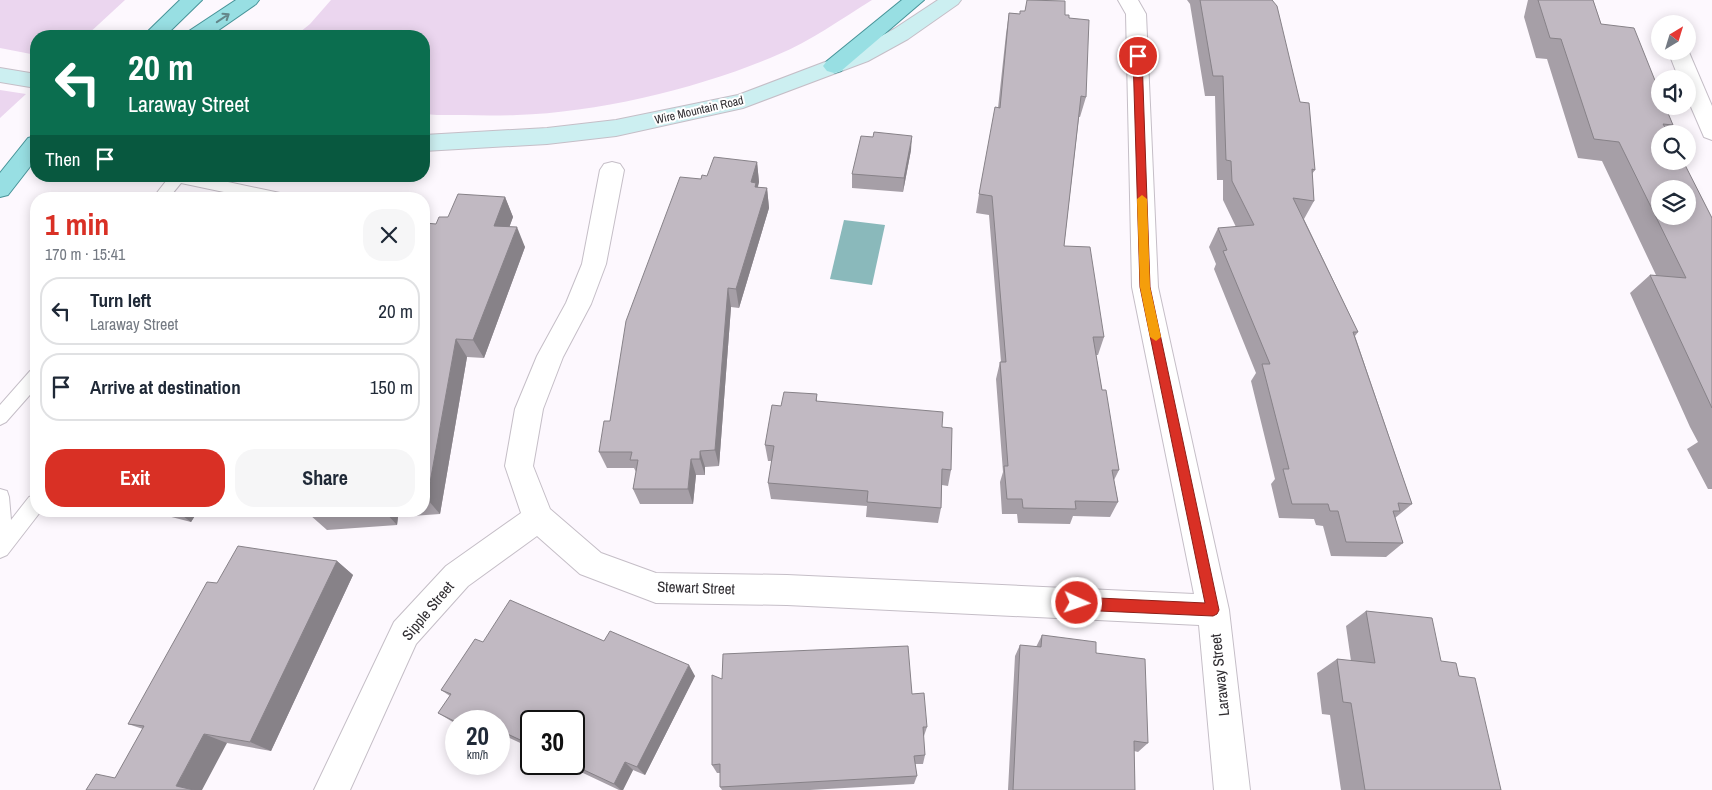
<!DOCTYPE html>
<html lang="en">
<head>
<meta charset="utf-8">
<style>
  body { margin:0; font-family:"Archivo Narrow",sans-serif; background:#f6f6f7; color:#1f2937; height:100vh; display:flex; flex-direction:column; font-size:19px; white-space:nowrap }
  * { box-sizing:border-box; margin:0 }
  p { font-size:16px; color:#747a83 }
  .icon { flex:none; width:28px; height:28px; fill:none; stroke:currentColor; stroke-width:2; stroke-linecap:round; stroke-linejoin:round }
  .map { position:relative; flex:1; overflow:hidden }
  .drawer { position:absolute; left:30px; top:192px; width:400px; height:325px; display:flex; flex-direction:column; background:#fff; border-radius:20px; box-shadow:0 2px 12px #0003 }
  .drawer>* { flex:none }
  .banner { position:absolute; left:30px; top:30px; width:400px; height:152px; border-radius:20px; box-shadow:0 2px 12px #0003; background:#0b6e4f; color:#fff; overflow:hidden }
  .needle { width:32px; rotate:38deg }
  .controls { position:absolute; left:1651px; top:15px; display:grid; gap:10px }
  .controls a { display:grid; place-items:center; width:45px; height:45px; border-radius:50%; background:#fff; box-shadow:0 2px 12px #0003; font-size:25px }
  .speed { position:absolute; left:445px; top:710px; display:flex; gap:10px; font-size:25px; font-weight:700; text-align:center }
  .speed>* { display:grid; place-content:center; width:65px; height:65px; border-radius:50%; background:#fff; box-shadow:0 2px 12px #0003; line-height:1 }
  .speed small { font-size:12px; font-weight:400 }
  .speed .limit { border:2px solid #111; border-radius:8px; background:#fff; color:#111 }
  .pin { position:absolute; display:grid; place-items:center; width:42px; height:42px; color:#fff; margin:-21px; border:2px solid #fff; border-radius:50%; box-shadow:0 1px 5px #0007 }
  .me { position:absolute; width:55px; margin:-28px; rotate:93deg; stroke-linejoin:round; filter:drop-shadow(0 0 4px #0008) }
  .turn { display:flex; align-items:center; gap:18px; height:105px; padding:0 15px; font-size:22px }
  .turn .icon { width:65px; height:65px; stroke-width:2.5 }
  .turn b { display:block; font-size:35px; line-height:42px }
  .then { display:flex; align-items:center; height:48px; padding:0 15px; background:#0003; gap:10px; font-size:19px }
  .round { display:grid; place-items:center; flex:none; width:52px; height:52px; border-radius:20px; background:#f6f6f7 }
  .overview { display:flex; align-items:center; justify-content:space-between; height:85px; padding:0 15px }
  h1 { font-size:30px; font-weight:700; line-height:38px; color:#d93025 }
  .button { display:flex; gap:10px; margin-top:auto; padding:10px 15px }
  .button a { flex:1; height:58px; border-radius:20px; background:#d93025; color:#fff; font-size:20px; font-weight:700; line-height:58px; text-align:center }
  .button a+a { background:#f6f6f7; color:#1f2937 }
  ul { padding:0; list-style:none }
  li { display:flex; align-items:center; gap:15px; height:68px; margin:0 10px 8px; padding:0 5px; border:2px solid #e0e1e3; border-radius:20px }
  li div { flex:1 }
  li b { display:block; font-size:19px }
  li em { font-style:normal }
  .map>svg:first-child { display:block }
  .green { fill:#ebd6ef }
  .water { fill:#8ab9bb }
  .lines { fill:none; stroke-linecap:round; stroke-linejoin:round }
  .service-casing { stroke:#c5bec7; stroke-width:2 }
  .minor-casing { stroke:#c5bec7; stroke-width:2 }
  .secondary-casing { stroke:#c5bec7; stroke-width:2 }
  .primary-casing { stroke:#479398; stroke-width:2 }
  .service { fill:#fff; fill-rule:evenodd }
  .minor { fill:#fff; fill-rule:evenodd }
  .secondary { fill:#cceff1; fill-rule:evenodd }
  .primary { fill:#98dfe3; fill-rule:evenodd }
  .wall { fill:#a69fa7 }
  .shaded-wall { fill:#878288 }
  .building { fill:#c1b9c2; stroke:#878288; fill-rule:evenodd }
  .oneway { stroke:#64868a }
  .route { fill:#d93025; stroke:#8d1f18 }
  .slow { fill:#f59e0b }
  .labels { text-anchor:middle; stroke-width:4; stroke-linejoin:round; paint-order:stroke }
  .far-street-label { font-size:12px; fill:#302d31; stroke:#fff }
  .street-label { font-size:15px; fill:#302d31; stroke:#fff }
</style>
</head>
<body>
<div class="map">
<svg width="1712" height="790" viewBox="0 0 1712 790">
  <rect width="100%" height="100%" fill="#fdf8fe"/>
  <path class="green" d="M0 0H125L86 36H36V55L0 48Z
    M331 0H872C841 19 811 41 777 55 700 88 601 112 517 115 490 116 464 115 437 115L424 114V36H295L310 24Z
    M0 90 26 94 0 118Z"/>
  <path class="water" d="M844 220 885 225 872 285 830 279Z"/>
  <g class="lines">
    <g class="service-casing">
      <path id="service" d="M170 176H200L280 193 285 194 288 198 257 199 181 183 168 199H152Z
        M36 369V388L6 422 0 425V405L30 371Z
        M0 489 7 491 9 497 11 520 29 497 36 495V511H41L7 555 0 558Z"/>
    </g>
    <g class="minor-casing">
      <path id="minor" d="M1118 0H1138L1146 14 1158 287 1229 610 1250 790H1214L1199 625 787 605 656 603 580 574 537 536 468 586 416 644 350 790H314L394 622 446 566 521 513 505 466 515 409 537 356 566 303 582 264 600 170 604 164 612 162 620 164 624 170 606 264 591 304 563 357 543 409 533 466 550 509 601 553 656 573 787 575 1194 594 1132 287 1126 14Z
        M1688 50 1712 106V140L1704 137 1688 100V79H1679L1668 51H1688Z"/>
    </g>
    <g class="secondary-casing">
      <path id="secondary" d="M938 0H961L958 4 908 39 868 61 743 108 616 136 547 144 424 151V135L547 128 616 120 738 95 854 51 894 29Z
        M0 68 36 74V88L0 82Z"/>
    </g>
    <g class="primary-casing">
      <path id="primary" d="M180 0H202L165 36H143Z
        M236 0H259L256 4 210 36H186L189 31Z
        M902 0H924L841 71 834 73 827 71 823 66 827 61Z
        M36 136V159L8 195 0 197V173L28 138Z"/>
    </g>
    <use href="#service" class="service"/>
    <use href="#minor" class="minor"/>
    <use href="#secondary" class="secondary"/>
    <use href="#primary" class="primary"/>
  </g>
  <path class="wall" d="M1187 0H1272L1315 170 1312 174 1314 201 1304 219 1358 332 1355 336 1412 504 1395 518 1403 543 1386 557 1331 556 1323 526 1316 525 1314 519 1279 518 1271 484 1275 479 1251 381 1256 373 1214 269 1216 264 1209 247 1218 228 1236 227 1223 200V180H1217L1215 96H1205L1190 4Z
    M1528 0H1593L1601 24 1673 125 1667 131 1712 218V489H1708L1687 449 1698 442 1690 427 1630 293 1650 275H1656L1602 161 1578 158 1547 59 1536 58 1524 17Z
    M1020 11 1065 15 1069 18 1086 97 1080 117H1079L1064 246 1104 337 1098 355H1096L1102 390 1119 470 1114 480 1118 502 1110 517 1073 516 1070 524 1018 523 1017 514H1002L1000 482 1003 472 996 379 1000 362H1001L989 215 976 213 979 194 998 108 1006 34 1009 13 1020 14Z
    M911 150 903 192 852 188V174Z
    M757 162 759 182 758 187 767 188 769 208 739 308 731 307 719 466 705 467V475H696L693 504H640L633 489 636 472 634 468H607L599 452 610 421 701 179 707 176Z
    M505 197 513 217 509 227 525 247 484 358 467 357 440 514 398 517 397 525 327 530 310 515 311 511H424V223L436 224 448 217Z
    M817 394V402L942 427 951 470 948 486 942 485 941 508 938 523 866 517 867 506 771 499 768 483 772 461H768L765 445 781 406Z
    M148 511H198L191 522Z
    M337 561 353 575 271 751 227 743 115 778 143 729 128 724Z
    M1366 611 1441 661 1459 676 1501 790H1341L1330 715 1322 714 1317 673 1337 659 1351 661 1346 626Z
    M1042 635 1096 653 1148 743 1138 752 1134 751 1135 790H1008L1015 656 1020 645 1036 647Z
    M604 641 695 676 645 775 633 770 623 790H619L564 764H574L531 721V748L499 733V721H456V724L438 713 450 696 441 690 483 642Z
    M722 679 912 694 927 727 924 736H923L925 755 923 764H915L917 776 914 784 810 790H722L720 787V773H717L712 765Z"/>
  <path class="shaded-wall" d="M912 136 911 150 903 192 904 178Z
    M757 162 759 182 757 189 751 182Z
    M767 188 769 208 739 308 736 289Z
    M505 197 513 217 503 245 494 226Z
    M517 227 525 247 484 358 473 340Z
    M728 288 731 307 719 466 715 450Z
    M456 339 467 357 440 514 427 499Z
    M700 451 705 467V475L700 459Z
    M691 459 696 475 693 504 688 489Z
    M176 511H198L191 522Z
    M384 511H392L398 517 397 525Z
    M337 561 353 575 271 751 250 742Z
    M689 665 695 676 645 775 637 767Z
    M204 734 227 743 202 790H189L176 786Z
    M625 762 633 770 623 790H621L614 784Z"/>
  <path class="building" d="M1027 0 1065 1V15H1069V18L1089 20 1086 97 1081 96 1064 246 1090 247 1104 337H1093L1102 390H1106L1119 470H1112L1118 502 1075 501 1076 509 1023 508 1022 499H1007L1004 466H1008L1000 362H1006L992 196 979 194 995 107 1000 108 1009 13 1020 14V11H1025Z
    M1200 0H1272L1277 6 1300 102 1309 103 1315 170 1312 169 1314 201 1293 198 1358 332H1353L1412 504 1398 503 1400 511H1393L1403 543 1346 542 1338 511H1330L1328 504H1292L1283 469H1289L1262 364H1270L1223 251 1227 250 1218 228 1254 225 1232 181 1231 161 1226 160 1223 76H1213Z
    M1538 0H1593L1601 24 1634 28 1660 93V106H1665L1673 125 1663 124 1669 134H1660V161H1683L1712 218V408L1650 275 1686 278 1619 142 1594 139 1561 39 1550 38ZM1660 189H1688V216H1660Z
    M874 132 912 136 904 178 852 174 861 136 873 137Z
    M714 157 757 162 751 182 756 183 755 187 767 188 736 289 728 288 715 450 700 451V459H691L688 489H633L638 460H630L632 452H599L604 421H610L626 321 680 177 701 179 702 175 707 176Z
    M458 194 505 197 494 226 517 227 473 340 456 339 427 499 424 500V223L436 224 439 217H448Z
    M784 392 817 394 816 401 943 412 942 427 952 428 951 470 942 469 941 508 867 502 868 491 768 483 774 446 765 445 772 405 781 406Z
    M311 511H360L310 515Z
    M238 546 337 561 250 742 204 734 176 786 194 790H86L96 774 115 778 144 726 128 724 207 582 217 583Z
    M510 600 604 641 610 631 689 665 637 767 625 762 614 784 571 764H574V721H531V745L499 730V721H481L478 720V721L456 722 438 713 451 694 441 690 475 639 483 642Z
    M1366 611 1432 618 1441 661 1456 663 1459 676 1475 678 1501 790H1365L1351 703 1343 702 1337 659 1375 663Z
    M1042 635 1096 642V653L1145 659 1148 743 1134 741 1135 790H1013L1020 645 1041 647Z
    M908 646 912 694 924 693 927 727H923L925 755 914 756 917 776 720 787V764L712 765V675L722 679 723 654Z"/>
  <defs><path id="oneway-shaft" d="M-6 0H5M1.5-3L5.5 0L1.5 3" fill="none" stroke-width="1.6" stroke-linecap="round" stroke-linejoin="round" transform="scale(1.25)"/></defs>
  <use class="oneway" href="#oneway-shaft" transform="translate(223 18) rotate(-34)"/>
  <path class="route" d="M1138 53 1142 56 1150 287 1219 610 1217 614 1213 616 1077 610 1073 608 1071 603 1073 599 1077 597 1205 603 1140 287 1133 56Z"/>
  <path class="slow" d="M1142 195 1147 199 1150 287 1161 337 1156 341 1150 337 1140 287 1137 199Z"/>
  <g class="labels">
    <g class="far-street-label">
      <text transform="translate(699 110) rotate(-13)" y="4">Wire Mountain Road</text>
    </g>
    <g class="street-label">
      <text transform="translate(696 588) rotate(2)" y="5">Stewart Street</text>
      <text transform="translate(428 611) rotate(-50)" y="5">Sipple Street</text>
      <text transform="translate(1220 675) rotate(-96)" y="5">Laraway Street</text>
    </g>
  </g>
</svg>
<div class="controls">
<a><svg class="needle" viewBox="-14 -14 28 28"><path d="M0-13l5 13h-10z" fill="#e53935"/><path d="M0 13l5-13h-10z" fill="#747a83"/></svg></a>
<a><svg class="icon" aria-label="sound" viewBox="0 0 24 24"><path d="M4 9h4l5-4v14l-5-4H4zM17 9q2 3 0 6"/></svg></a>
<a><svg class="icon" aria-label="search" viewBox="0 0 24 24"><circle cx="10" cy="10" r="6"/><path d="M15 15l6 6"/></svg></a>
<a><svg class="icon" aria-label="layers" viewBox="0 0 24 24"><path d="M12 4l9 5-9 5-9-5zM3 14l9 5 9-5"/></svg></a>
</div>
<div class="speed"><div>20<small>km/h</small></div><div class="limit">30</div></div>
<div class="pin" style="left:1138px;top:56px;background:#d93025"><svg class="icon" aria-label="arrive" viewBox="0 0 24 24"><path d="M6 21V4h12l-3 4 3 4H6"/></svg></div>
<svg class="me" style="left:1077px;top:603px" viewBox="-20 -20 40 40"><circle r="17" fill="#d93025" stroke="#fff" stroke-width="3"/><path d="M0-11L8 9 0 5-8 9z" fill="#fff"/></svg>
<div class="banner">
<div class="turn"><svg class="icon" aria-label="left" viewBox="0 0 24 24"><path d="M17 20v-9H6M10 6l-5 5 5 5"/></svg><div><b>20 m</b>Laraway Street</div></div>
<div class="then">Then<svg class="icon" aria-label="arrive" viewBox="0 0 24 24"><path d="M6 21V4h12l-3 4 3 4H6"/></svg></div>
</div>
<section class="drawer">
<div class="overview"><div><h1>1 min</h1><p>170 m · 15:41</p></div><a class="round"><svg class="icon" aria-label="close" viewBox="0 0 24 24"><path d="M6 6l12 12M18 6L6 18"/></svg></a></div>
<ul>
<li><svg class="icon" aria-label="left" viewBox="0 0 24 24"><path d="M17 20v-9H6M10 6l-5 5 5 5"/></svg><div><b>Turn left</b><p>Laraway Street</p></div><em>20 m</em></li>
<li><svg class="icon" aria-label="arrive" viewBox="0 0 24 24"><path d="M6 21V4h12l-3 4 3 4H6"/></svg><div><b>Arrive at destination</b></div><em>150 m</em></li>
</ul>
<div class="button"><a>Exit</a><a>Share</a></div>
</section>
</div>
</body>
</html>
